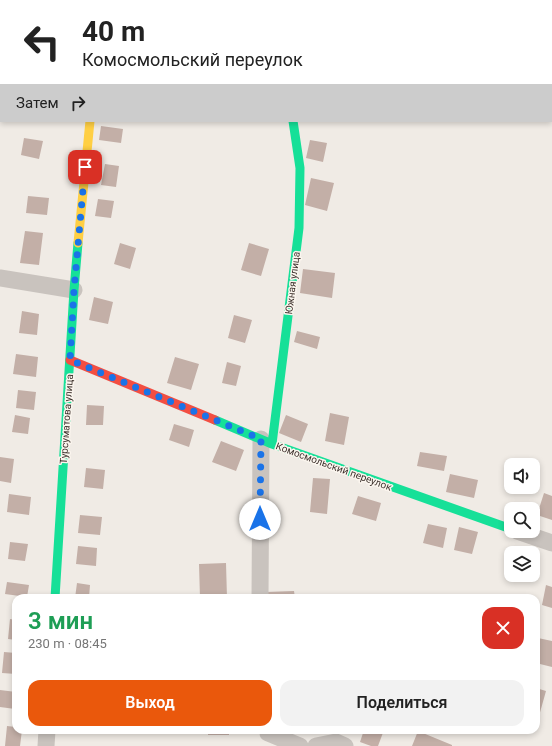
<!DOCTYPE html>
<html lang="ru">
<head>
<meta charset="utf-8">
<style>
  body { margin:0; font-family:Roboto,sans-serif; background:#f2f2f2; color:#222; height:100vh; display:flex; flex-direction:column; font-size:15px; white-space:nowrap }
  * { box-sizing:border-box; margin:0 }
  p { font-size:13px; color:#767676 }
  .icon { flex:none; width:22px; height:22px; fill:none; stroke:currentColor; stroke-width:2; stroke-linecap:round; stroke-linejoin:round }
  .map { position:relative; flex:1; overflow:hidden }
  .panel { position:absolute; left:12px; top:594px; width:528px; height:140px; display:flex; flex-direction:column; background:#fff; border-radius:12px; box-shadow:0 2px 6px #0003 }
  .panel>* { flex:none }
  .top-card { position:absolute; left:0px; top:0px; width:552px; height:122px; box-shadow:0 2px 6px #0003; background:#fff; color:#222; overflow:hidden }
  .tools { position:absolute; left:504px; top:458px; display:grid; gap:8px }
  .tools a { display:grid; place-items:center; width:36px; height:36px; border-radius:8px; background:#fff; box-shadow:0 2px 6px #0003; font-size:20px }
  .pin { position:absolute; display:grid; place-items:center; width:34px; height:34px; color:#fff; margin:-17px; border-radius:8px; box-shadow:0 2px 6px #0006 }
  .me { position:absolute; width:44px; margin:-22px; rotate:0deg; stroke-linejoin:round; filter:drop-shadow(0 0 3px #0008) }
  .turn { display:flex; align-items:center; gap:14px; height:84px; padding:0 16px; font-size:18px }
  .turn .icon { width:52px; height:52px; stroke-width:2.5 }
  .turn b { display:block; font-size:28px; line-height:34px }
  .then { display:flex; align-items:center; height:38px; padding:0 16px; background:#0003; gap:8px; font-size:15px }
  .round { display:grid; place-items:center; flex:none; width:42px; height:42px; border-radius:12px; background:#f2f2f2 }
  .headline { display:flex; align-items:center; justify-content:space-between; height:68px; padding:0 16px }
  h1 { font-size:24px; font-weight:600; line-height:30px; color:#1e9e55 }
  .action { display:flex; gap:8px; margin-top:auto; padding:8px 16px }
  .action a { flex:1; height:46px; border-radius:12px; background:#ea580c; color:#fff; font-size:16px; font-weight:600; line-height:46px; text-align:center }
  .action a+a { background:#f2f2f2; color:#222 }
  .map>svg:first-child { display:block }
  .building { fill:#c3afa7 }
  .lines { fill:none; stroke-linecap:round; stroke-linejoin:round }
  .street { stroke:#c9c3be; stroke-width:17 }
  .fast { stroke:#16e098; stroke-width:9 }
  .slow { stroke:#ffcf43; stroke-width:9 }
  .jam { stroke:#f24e42; stroke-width:9 }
  .route { stroke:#1a73e8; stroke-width:7; stroke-dasharray:0 12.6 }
  .labels { text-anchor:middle; stroke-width:3; stroke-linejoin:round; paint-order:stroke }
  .street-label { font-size:10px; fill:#3b302b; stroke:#fbf5ee }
</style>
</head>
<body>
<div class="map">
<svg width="552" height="746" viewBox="0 0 552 746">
  <rect width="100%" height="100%" fill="#f0ebe5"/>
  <path class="building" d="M101 126 123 129 121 143 99 140Z
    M24 138 43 141 39 159 21 155Z
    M310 140 327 143 323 162 306 158Z
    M105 164 119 166 116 187 101 185Z
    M311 178 334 183 327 211 305 205Z
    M28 196 49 198 47 215 26 213Z
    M98 199 114 201 111 218 95 216Z
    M25 231 43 233 39 265 20 263Z
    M120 243 136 248 130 269 114 264Z
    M249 243 269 249 261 276 241 270Z
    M303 269 335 273 332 298 300 293Z
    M94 297 113 302 108 324 89 320Z
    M22 311 39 314 37 335 19 333Z
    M234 315 252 320 245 343 228 338Z
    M297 331 320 337 317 349 294 342Z
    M16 354 38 357 36 377 13 374Z
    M175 357 199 364 191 390 167 383Z
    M227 362 241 366 236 386 222 383Z
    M18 390 36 392 34 410 16 408Z
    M87 405 104 406 103 425H86Z
    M330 413 349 417 344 445 325 441Z
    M15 415 30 418 28 434 12 432Z
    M286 415 308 424 301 442 279 433Z
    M174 424 194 430 189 447 169 440Z
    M221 441 244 450 236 471 212 462Z
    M420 452 447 456 444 471 417 466Z
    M0 457 14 459 11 483 0 481Z
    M86 468 105 470 103 489 84 487Z
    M450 474 478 480 474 498 446 492Z
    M313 478 330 479 327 514 310 512Z
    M544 493 552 496V520L537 515Z
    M9 494 31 497 29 515 7 512Z
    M358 496 381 503 376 521 352 514Z
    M80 515 102 517 100 535 78 533Z
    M428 524 447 528 443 548 423 543Z
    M459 527 478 532 472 554 454 550Z
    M10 542 28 544 25 561 8 559Z
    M78 546 97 548 96 566 76 564Z
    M226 563 227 598H200L199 564Z
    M7 582 29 585 27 597 5 594Z
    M77 583 90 585 89 598H75Z
    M546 585 552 587V608L542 605Z
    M294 591 295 598H266V592Z
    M10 619 16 620V640L8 639Z
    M538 638 552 641V667L536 663V647Z
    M4 652 16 653V674L2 673Z
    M536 688 546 691 539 716 536 715Z
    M0 690 16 692 15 709 0 707Z
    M7 726 16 727V730H22L20 746H5Z
    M208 730H229V735H208Z
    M364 730H384L378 746H371L360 742Z
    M418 731 452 745V746H412Z"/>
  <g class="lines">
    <path class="street" d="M101 1V0
      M291 1V0
      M0 21H1
      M0 278 74 290
      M517 531 552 543
      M260 598 261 439
      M268 730V733L300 746
      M46 746 47 730
      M316 746 336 742 345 746"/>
    <path class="fast" d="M215 420 272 444 511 529
      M272 444 299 228 300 168 293 121
      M55 598 74 290 78 243"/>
    <path class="slow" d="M78 243 90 121"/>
    <path class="jam" d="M70 360 215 420"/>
  </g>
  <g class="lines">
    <path class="route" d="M85 167 74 290 70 360 261 439 260 519"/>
  </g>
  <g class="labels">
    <g class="street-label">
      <text transform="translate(292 283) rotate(-83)" y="4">Южная улица</text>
      <text transform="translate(66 419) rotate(-86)" y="4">Турсуматова улица</text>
      <text transform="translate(334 466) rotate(20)" y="4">Комосмольский переулок</text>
    </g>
  </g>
</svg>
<div class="tools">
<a><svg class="icon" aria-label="sound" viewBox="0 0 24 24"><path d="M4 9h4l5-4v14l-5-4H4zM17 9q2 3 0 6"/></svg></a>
<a><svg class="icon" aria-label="search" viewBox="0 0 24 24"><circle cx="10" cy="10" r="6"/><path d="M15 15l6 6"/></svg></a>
<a><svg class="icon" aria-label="layers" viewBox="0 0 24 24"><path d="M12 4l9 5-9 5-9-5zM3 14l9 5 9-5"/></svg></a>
</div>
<div class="pin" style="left:85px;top:167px;background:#d93025"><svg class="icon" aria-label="arrive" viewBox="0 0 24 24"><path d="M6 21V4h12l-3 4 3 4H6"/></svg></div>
<svg class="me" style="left:260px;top:519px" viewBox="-20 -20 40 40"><circle r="19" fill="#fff"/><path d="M0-13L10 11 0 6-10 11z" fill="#1a73e8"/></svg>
<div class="top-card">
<div class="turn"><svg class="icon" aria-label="left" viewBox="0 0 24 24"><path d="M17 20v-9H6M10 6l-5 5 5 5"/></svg><div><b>40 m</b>Комосмольский переулок</div></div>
<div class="then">Затем<svg class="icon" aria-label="right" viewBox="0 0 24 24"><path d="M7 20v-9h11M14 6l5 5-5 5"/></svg></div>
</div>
<section class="panel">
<div class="headline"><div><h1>3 мин</h1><p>230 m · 08:45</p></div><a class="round" style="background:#d93025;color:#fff"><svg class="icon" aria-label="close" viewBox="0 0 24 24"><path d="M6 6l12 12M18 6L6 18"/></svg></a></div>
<div class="action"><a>Выход</a><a>Поделиться</a></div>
</section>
</div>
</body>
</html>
